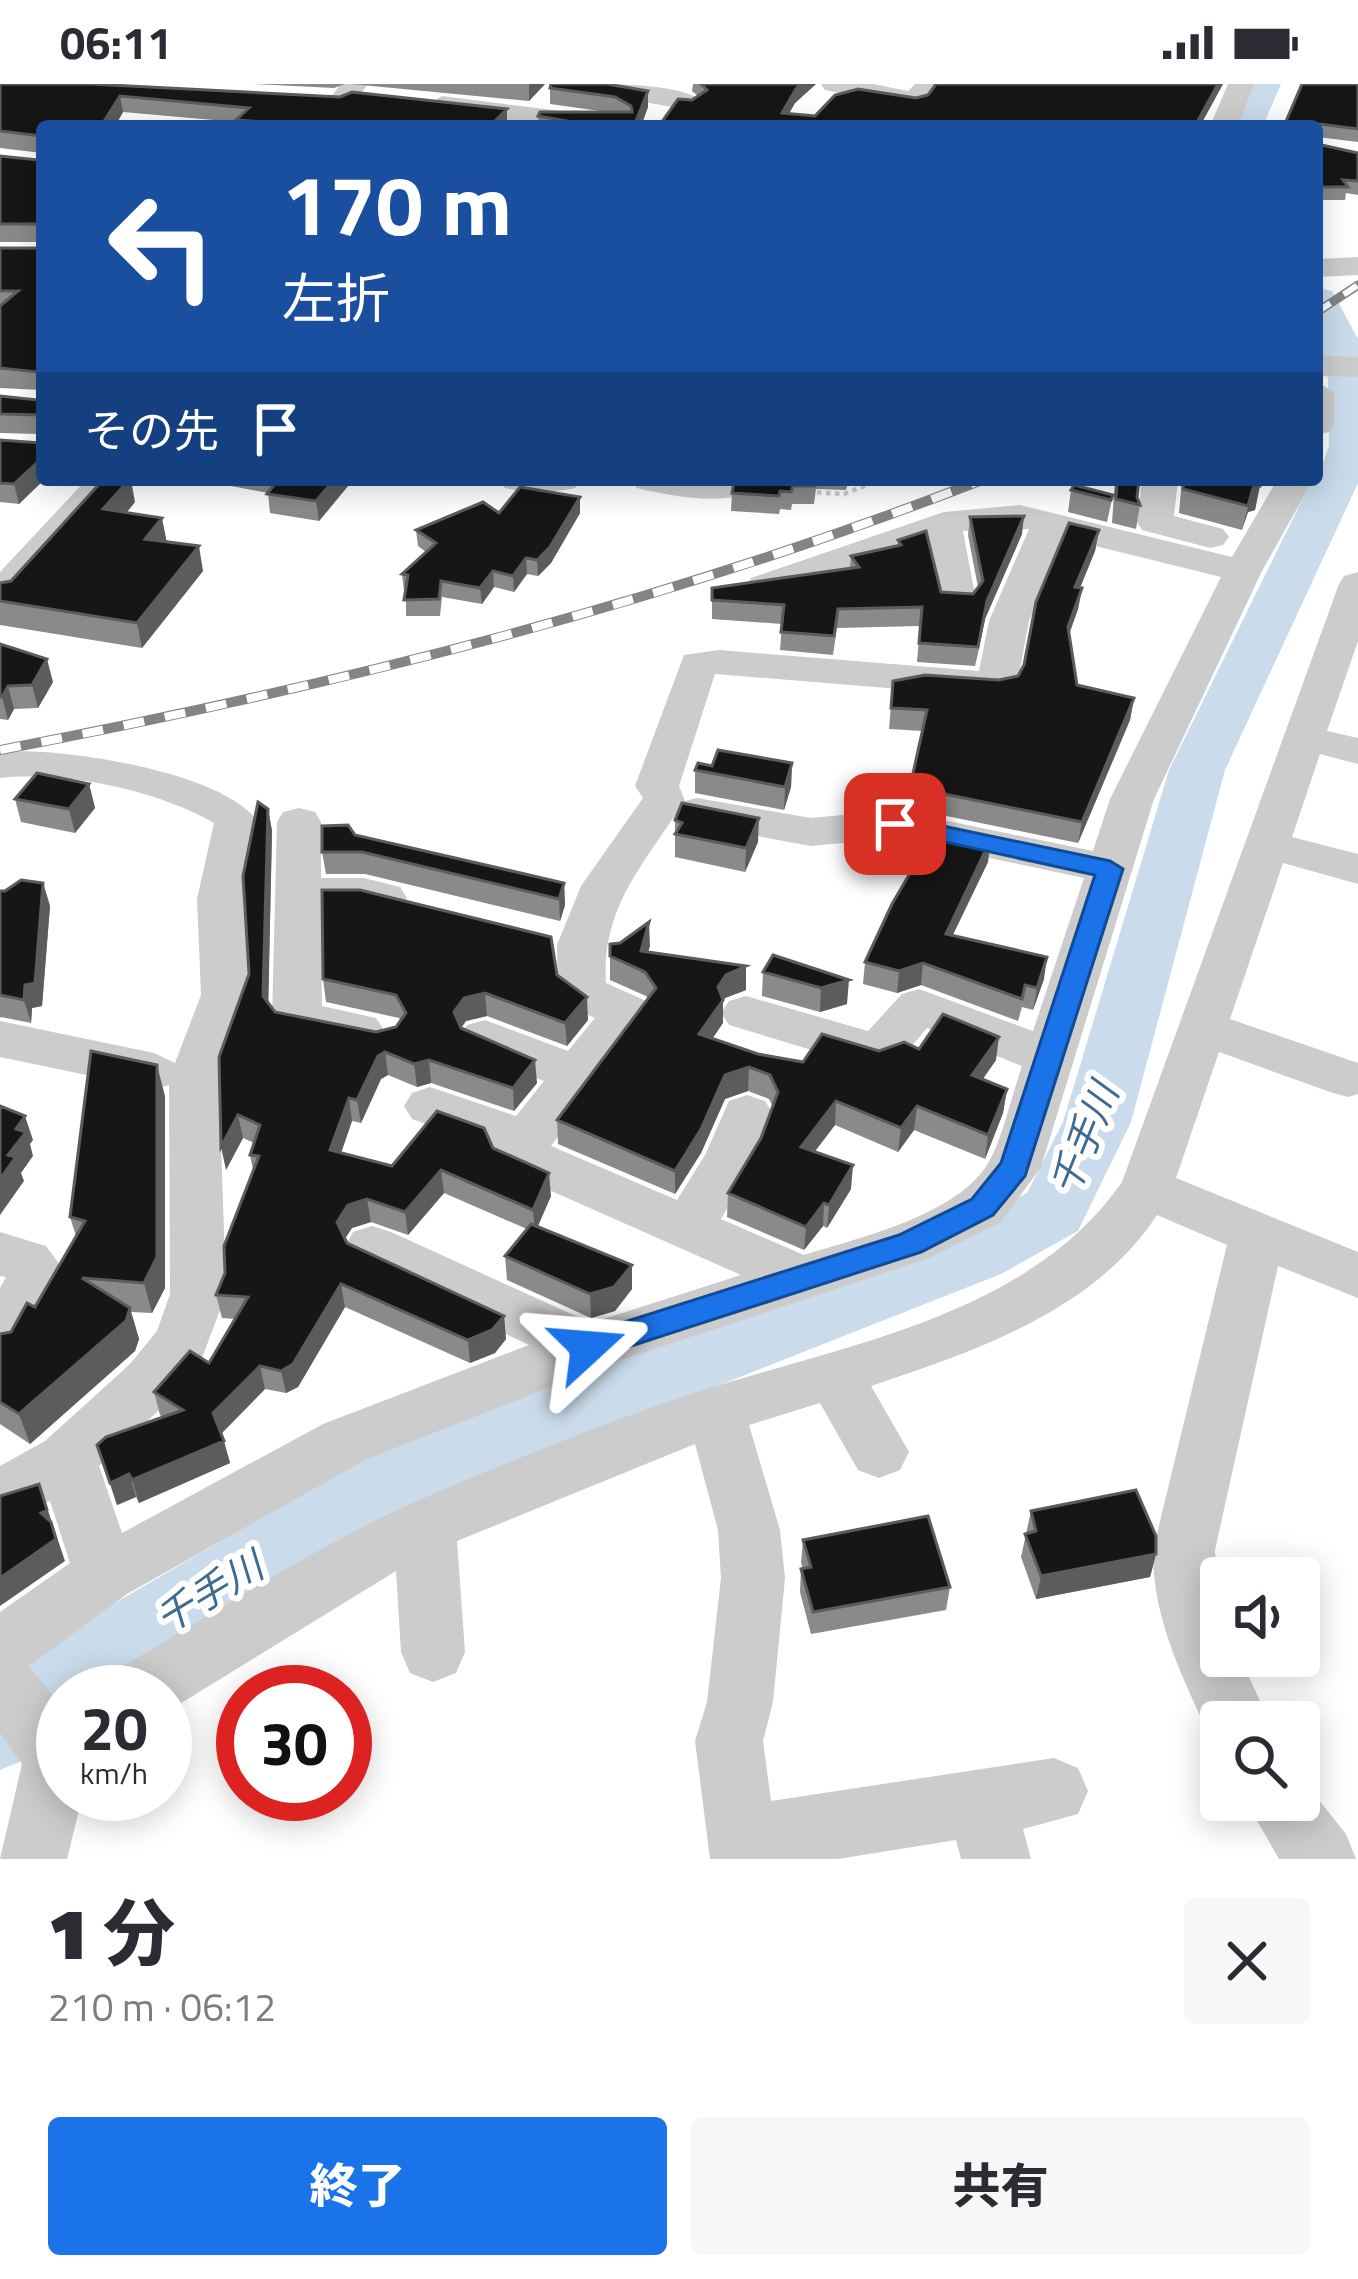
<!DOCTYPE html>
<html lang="ja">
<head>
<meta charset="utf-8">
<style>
  body { margin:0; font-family:"Titillium Web","Noto Sans JP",sans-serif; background:#f7f7f7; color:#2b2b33; height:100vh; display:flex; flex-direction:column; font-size:45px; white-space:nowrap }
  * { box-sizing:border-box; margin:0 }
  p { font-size:39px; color:#7c7c81 }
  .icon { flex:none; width:66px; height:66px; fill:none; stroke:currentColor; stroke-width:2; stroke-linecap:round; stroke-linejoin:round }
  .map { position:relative; height:1775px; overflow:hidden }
  .side { display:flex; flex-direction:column; background:#fff; flex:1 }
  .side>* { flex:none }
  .hud { position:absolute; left:36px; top:36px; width:1287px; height:366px; border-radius:12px; box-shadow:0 6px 30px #0003; background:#1a4fa0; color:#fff; overflow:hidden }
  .fabs { position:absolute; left:1200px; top:1473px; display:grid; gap:24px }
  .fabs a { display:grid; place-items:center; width:120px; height:120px; border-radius:12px; background:#fff; box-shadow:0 6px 30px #0003; font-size:60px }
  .speed { position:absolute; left:36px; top:1581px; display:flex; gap:24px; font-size:60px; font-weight:700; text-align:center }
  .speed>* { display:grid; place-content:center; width:156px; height:156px; border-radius:50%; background:#fff; box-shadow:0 6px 30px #0003; line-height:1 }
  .speed small { font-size:30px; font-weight:400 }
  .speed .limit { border:18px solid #d22; background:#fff; color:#111 }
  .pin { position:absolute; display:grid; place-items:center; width:102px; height:102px; color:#fff; margin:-51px; border-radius:24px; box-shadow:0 6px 18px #0006 }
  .me { position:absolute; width:132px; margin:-66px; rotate:71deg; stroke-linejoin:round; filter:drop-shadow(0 0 9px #0008) }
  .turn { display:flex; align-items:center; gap:42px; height:252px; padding:0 48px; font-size:54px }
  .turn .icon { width:156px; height:156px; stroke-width:2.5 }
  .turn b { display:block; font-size:84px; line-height:102px }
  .then { display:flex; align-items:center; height:114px; padding:0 48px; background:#0003; gap:24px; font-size:45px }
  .round { display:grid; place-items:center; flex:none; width:126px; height:126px; border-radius:12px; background:#f7f7f7 }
  .headline { display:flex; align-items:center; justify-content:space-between; height:204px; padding:0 48px }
  h1 { font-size:72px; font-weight:800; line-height:90px }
  .primary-button { display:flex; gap:24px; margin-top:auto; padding:24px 48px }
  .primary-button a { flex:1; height:138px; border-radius:12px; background:#1a73e8; color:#fff; font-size:48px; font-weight:800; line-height:138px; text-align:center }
  .primary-button a+a { background:#f7f7f7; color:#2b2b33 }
  .status { display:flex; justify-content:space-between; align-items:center; height:84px; padding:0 60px; background:#fff; direction:ltr }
  .status svg { height:33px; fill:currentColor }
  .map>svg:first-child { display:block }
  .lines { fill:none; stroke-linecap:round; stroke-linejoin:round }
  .river { fill:#cadcec; fill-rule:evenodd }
  .path { stroke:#ccc; stroke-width:4.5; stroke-dasharray:4.5 4.5; stroke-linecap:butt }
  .minor { fill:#ccc; fill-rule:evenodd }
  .rail-far1-casing { stroke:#848484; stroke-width:9 }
  .rail-casing { stroke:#848484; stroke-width:10 }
  .rail-far1 { stroke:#fff; stroke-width:6; stroke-dasharray:16; stroke-linecap:butt }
  .rail { stroke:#fff; stroke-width:8; stroke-dasharray:21; stroke-linecap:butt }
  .wall { fill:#8a8a8a }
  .shaded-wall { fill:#5c5c5c }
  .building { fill:#161616; stroke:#5c5c5c; stroke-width:3 }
  .route { fill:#1a73e8; stroke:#114b97; stroke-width:3 }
  .labels { text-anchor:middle; stroke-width:12; stroke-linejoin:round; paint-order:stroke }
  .water-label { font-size:39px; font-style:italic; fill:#3d6b92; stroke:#fff }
</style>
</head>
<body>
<div class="status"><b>06:11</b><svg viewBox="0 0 49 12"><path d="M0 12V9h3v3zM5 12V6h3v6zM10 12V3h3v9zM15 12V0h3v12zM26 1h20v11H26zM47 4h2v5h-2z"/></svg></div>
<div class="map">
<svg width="1358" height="1775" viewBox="0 0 1358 1775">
  <rect width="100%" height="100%" fill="#fff"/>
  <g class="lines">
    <path class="river" d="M1247 0H1281L1263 42H1227Z
      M1317 204 1332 207 1358 255V399L1225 686 1131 1038 1078 1147 1001 1190 435 1413 120 1608H63V1644L31 1673 0 1686V1588L5 1583 379 1365 949 1150 1027 1109 1063 1038 1169 686 1312 396H1317L1329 362 1328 295 1317 258Z"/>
    <path class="path" d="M808 408 844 410 880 396"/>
    <path class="minor" d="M341 0H368L336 42H308Z
      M590 0C618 0 683 0 703 18L690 26 592 9Z
      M821 0H873L908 7 915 0H942L923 22 914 24 825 6Z
      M1228 0H1254L1238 42H1210Z
      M442 12 615 34 629 42H552L433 26 429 20Z
      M1358 173V191L1317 193V175Z
      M1317 272 1358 273V293L1317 292Z
      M1317 298 1334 308V341L1329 348 1317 351Z
      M86 396H124L14 519 0 523V488Z
      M500 396H580L575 404C553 409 527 409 505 404Z
      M632 396H742L743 404 738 412C709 419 666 411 637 404Z
      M1142 396H1178L1174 432 1223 445 1229 453 1223 461 1210 464 1142 446 1137 438Z
      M1277 396H1313L1262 487 1154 715 1041 1083 1001 1138 929 1174 606 1281 365 1376 127 1510 29 1582 63 1625V1710H83L67 1775H0L22 1680 0 1649V1528L70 1479 50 1417 0 1434V1382L45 1357 130 1280 157 1247 170 1210 169 1001 154 1005 0 973V937L154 969 175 979 201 911 197 815 214 739C156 706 67 687 0 694V668C59 662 225 688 258 738L243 815 249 911 219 995 226 1210 202 1274 172 1314 99 1382 122 1449 323 1340 529 1261 353 1178 345 1163 353 1148 372 1142 391 1148 591 1239 741 1191 497 1083 490 1069 492 1064 412 1035 404 1022 412 1009 430 1003 516 1032 544 997 467 965 460 953 467 941 485 936 568 967 595 934 565 920 558 908 557 861 581 802 643 714 635 702 684 571 719 566 979 587 989 537 1029 445 963 447 976 516 971 524H943L938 516 928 459 765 514 751 510 746 502 751 494 944 428 1020 421 1232 473ZM1063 454 1221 493 1110 715 1093 767 895 726 811 734 697 714 685 717 679 702 715 590 997 613 1011 610 1017 601 1029 537ZM676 730 681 738 811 762 895 754 1084 794 1033 947 919 905 902 910 868 947 746 912 729 917 721 929 729 941 878 986 896 981 927 944 1022 982C1012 1011 1005 1044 992 1072 965 1130 861 1153 804 1171L721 1135 756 1076 773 1030 765 1017 747 1011 729 1017 705 1071 677 1116 551 1062 652 928 644 916 606 899C601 829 639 785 676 730Z
      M1358 488V557L1327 647 1358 654V680L1320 670 1292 753 1358 770V800L1283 779 1230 935 1358 979V1010L1348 1013 1330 1008 1219 968 1176 1094 1358 1168V1214L1278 1182 1215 1466 1221 1572H1239L1270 1638H1221V1663L1213 1660C1185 1597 1152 1537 1153 1466L1227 1161 1157 1131C1094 1227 976 1267 871 1302L909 1368 900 1386 879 1394 858 1386 820 1319 749 1341 780 1446 785 1494 773 1618 763 1657 771 1717 1054 1674 1078 1684 1088 1707 1078 1730 1023 1745 1031 1775H961L956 1756 838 1775H710L695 1657 707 1618 721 1494 718 1446 695 1360 457 1457 465 1568 456 1589 433 1598 410 1589 401 1568 396 1487 165 1629V1608H107L117 1586C222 1524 323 1457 435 1409 527 1370 621 1332 716 1302 856 1259 1033 1227 1122 1098L1339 500 1344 492Z
      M299 724 315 728 321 738V794H364L400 803 407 814 400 825 384 829 321 824 322 922 376 934 384 946 376 958 359 963 280 947 272 935 277 738 283 728Z
      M0 1148 46 1162 65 1188 20 1274 0 1281V1204L6 1193 0 1192Z
      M1299 1691 1346 1750 1356 1775H1279L1245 1716H1299Z"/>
    <g class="rail-far1-casing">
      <path id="rail-far1" d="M1317 228 1358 201"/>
    </g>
    <g class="rail-casing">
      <path id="rail" d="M0 666C336 602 663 520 982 396"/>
    </g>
    <use href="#rail-far1" class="rail-far1"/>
    <use href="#rail" class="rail"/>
  </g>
  <path class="wall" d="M0 0 508 41 237 42 236 38 123 28 115 42H42V69L0 64Z
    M253 0H345L334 4Z
    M351 0H545L529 17Z
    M607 0 648 23 641 42H538V32L607 28 550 20V4Z
    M693 0H816L795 19 789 29 815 32 916 14 928 11 936 0H1223L1200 42H659L698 12 692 7Z
    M1358 0V58L1317 53V42Z
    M1317 60 1358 69V111L1346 109 1345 116H1317Z
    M0 72 38 76 42 72 41 306 0 304V164H41V158H0Z
    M0 312 37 316 42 312V396L19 420 0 418V356L41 359V350L0 349Z
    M200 396H353L319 437 270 429 268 409Z
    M738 396H875L848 399 846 406 816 405 814 420H792L791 426 780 425 779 430 731 427 732 409Z
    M1115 396H1139L1137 413 1140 421 1136 445 1112 439Z
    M1182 396H1260L1255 426 1248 428 1242 446 1179 429Z
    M1071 406 1113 411 1107 438 1068 428Z
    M135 418 126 429 203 487 142 564 0 541V499L11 497Z
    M499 429H580L551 479 538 492 527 490 514 508 494 503 482 520 442 513 440 532H406V506H404L402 490 426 468 418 462 416 446Z
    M970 433 1022 450 985 535 975 582 917 578 920 542 837 544 833 571 780 566 782 540 712 535V504L850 484 851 472 898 461V456L941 508 973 510 978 503 968 451Z
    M1099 446 1095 467 1080 504H1082L1078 525 1069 551 1077 601 1134 614 1130 636 1078 759 908 724 910 703 923 647 889 645 893 597 999 596 1018 592Z
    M0 560 53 598 38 624 14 625 8 636 0 635Z
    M792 679 791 703 784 726 695 709V686L712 682Z
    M89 700 95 724 75 749 21 738 15 715Z
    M268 725 272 747 268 919 275 928 376 948 396 943 401 937 399 934 326 918 323 895 557 891 588 936 567 962 487 932 466 937 461 944 537 999 514 1027 431 999 417 1003 388 991 381 995 361 1039 352 1037 341 1069 392 1082 493 1064 551 1112 537 1143 632 1205 615 1227 591 1234 507 1196 505 1172 527 1145 444 1109 408 1151 371 1138 352 1144 345 1154 347 1159 504 1232 506 1255 495 1269 470 1279 345 1223 298 1303 286 1309 265 1305 221 1350 230 1379 139 1419 136 1413 117 1421 97 1361 163 1333 160 1331 154 1308 209 1279 235 1235 222 1234 216 1211 225 1189 253 1086 250 1071 254 1059 243 1054 226 1086Z
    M675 736 758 758 745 788 675 773Z
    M355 751 564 799 565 821 560 837 365 790H326L322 768Z
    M990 757 988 778 953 851 1044 895 1033 926 1022 923 1018 937 921 901 897 909 863 900 865 878Z
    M43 799 50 822 42 922 32 924 31 939 1 933 0 934V807Z
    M649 838 648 868 746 906 725 914 723 918V939L712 955 758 970 803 978 879 967 919 965 996 976 983 995 1007 1005 1003 1029 985 1075 914 1046 898 1068 835 1041 814 1068 851 1105 827 1144 823 1142 804 1166 727 1133 728 1109 761 1054 773 1023 769 1015 748 1007 725 1015 701 1069 675 1110 558 1060 557 1036 648 915 646 912 610 896V860L620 859Z
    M773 871 847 920 820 928 762 912 763 888Z
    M165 1012V1204L152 1229 131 1228 139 1255 135 1267 30 1360 0 1340V1250L11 1248 35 1223 76 1152 70 1133Z
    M1031 1427 1156 1470 1150 1493 1036 1515 1021 1473Z
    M803 1456 950 1503 946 1526 811 1550 800 1508 801 1485H803L801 1479Z"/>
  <path class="shaded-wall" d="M530 0H545L529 17V1Z
    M801 0H816L795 19 782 42V29L796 5Z
    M1218 0H1223L1200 42H1195Z
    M648 7V23L641 42H634Z
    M120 12 123 28 115 42H101Z
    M507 25V42H490Z
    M42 374V396H44L19 420 14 400Z
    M129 396H131L135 418 109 450 103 425Z
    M334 396H353L319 437 316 417Z
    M1260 402 1255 426 1248 428 1242 446 1253 404Z
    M580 413V429L551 479 538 492 537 476Z
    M1024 432 1022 450 985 535 975 582 987 517Z
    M162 434 167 459 145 455Z
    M1099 446 1095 467 1072 523 1075 503Z
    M199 462 203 487 142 564 137 539Z
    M526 474 527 490 514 508 513 492Z
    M493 487 494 503 482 520 480 504Z
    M1082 504 1078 525 1064 564 1068 543Z
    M47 575 53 598 38 624 32 601Z
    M8 602 14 625 8 636 2 613Z
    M1134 614 1130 636 1078 759 1082 738Z
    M792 679 791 703 784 726 785 703Z
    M89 700 95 724 75 749 69 725Z
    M268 725 272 747 268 935 263 912Z
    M759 734 758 758 745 788 746 764Z
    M990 757 988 778 943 871 946 850Z
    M43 799 50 822 42 922 32 924 31 939 24 916Z
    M564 799 565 821 560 837 559 815Z
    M649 838 650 862 642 890 641 867Z
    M1047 873 1044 895 1033 926 1037 904Z
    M923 879 921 901 897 909 899 887Z
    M746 882V906L725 914 723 918V939L699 974V950L718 903 726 891Z
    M849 896 847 920 820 928 821 904Z
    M485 909 487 932 466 937 456 951 454 928 464 914Z
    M587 913 588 936 567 962 565 939Z
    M999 953 996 976 969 1014 972 991Z
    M385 968 388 991 381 995 361 1039 357 1016 378 972Z
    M429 976 431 999 417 1003 414 980Z
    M535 976 537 999 514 1027 513 1004Z
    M157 981 165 1012V1204L152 1229 144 1199Z
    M749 983 748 1007 725 1015 701 1069 675 1110V1087L725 991Z
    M1007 1005 1003 1029 985 1075 988 1051Z
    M349 1014 352 1037 334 1089 330 1066Z
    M836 1017 835 1041 800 1087 801 1063Z
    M917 1022 914 1046 898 1068 901 1044Z
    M238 1031 243 1054 226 1086 221 1063Z
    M25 1032 33 1056 30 1060 33 1072 21 1089 24 1097 0 1131V1095L16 1045Z
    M853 1081 851 1105 827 1144 829 1121Z
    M441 1086 444 1109 408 1151 405 1128Z
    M549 1089 551 1112 535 1149 533 1126Z
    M367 1115 371 1138 352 1144 341 1161 337 1138 348 1121Z
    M824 1119 823 1142 804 1166 806 1143Z
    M632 1181V1205L615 1227 591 1234 590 1210Z
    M341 1200 345 1223 298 1303 286 1309 281 1287Z
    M130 1224 139 1255 135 1267 30 1360 19 1330Z
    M504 1232 506 1255 495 1269 470 1279 468 1256Z
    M260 1282 265 1305 219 1352 213 1329Z
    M224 1357 230 1379 139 1419 132 1396Z
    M129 1390 136 1413 117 1421 110 1399Z
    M39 1400 65 1477 0 1522V1494L41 1429Z
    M1156 1470 1150 1493 1036 1515 1041 1492Z"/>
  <path class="building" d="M0 0H91L340 13 352 8 507 25 490 42H247L251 37 236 36 249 24 120 12 101 42H42V55V52L0 47Z
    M551 0H607L648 7 634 42H595L538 32 540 28H632L631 22 615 13 550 4Z
    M701 0H801L796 5 782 29 815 32 835 11 858 5 916 14 928 11 936 0H1218L1195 42H659L678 15 692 16 707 6Z
    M1302 0H1358V45L1320 40 1317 43 1284 42Z
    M1317 60 1358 69V97L1343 96 1348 103H1317Z
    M0 72 38 76 42 72V311L38 288 0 284V222L18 207H0V164H41V140H0Z
    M0 312 37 316 42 312V374L14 400 0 399V356L41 359V331L0 330Z
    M103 396H129L103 425 162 434 145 455 199 462 137 539 0 517V499L11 497Z
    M278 396H334L316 417 267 410Z
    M738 396H816L815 402H793L791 408 780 407 779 412 732 409 734 399Z
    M1117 396H1139L1137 413 1140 421 1116 415Z
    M1184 396H1260V402L1253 404 1248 422 1183 405Z
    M1074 401 1113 411 1111 416 1071 406Z
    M520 403 580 413 550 463 537 476 526 474 513 492 493 487 480 504 441 497 439 515 404 516 408 491 402 490 436 459 416 446 483 418 499 429Z
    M1024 432 987 517 978 563 919 559 922 523 838 525 834 552 781 548 784 521 712 516V504L859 483 851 472 901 461 898 456 926 447 941 508 973 510 983 497 970 433Z
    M1069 439 1099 446 1075 503 1082 504 1068 543 1077 601 1134 614 1082 738 910 703 927 626 891 624 893 597 925 591 999 596 1018 592 1024 581 1036 518Z
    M0 560 47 575 32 601 8 602 2 613 0 612Z
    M718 666 792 679 785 703 695 686 698 679 712 682Z
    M37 689 89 700 69 725 15 715Z
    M258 718 268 725 263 912 275 928 376 948 396 943 406 929 396 911 323 895 322 806H360L551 853 557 891 587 913 565 939 485 909 464 914 454 928 461 944 535 976 513 1004 429 976 414 980 385 968 378 972 357 1016 349 1014 330 1066 392 1082 437 1027 484 1044 493 1064 549 1089 533 1126 441 1086 405 1128 367 1115 348 1121 337 1138 347 1159 504 1232 492 1246 468 1256 341 1200 293 1280 281 1287 260 1282 213 1329 224 1357 132 1396 129 1390 110 1399 97 1361 106 1353 183 1326 154 1308 190 1267 209 1279 248 1213 216 1211 225 1189 224 1162 259 1072 250 1071 260 1041 238 1031 221 1063 219 973 249 890 243 792Z
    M682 719 759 734 746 764 675 750 682 739 675 736Z
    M348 741 355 751 564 799 559 815 362 768H322V742Z
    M936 745 990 757 946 850 1047 873 1037 904 1025 901 1022 915 923 879 899 887 865 878 892 820Z
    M21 796 43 799 35 899 25 901 24 916 0 911V807H5Z
    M649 838 641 867 746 882 726 891 718 903 723 916 699 950 758 970 803 978 822 950 879 967 904 958 919 965 943 930 999 953 972 991 1007 1005 988 1051 917 1022 901 1044 836 1017 801 1063 853 1081 829 1121 824 1119 806 1143 728 1109 761 1054 778 1008 770 991 749 983 725 991 701 1045 675 1087 557 1036 656 904 645 888 610 872V860L620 859Z
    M773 871 849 896 821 904 763 888Z
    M91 967 157 981V1173L144 1199 82 1194 130 1224 126 1237 19 1330 0 1318V1250L11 1248 27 1219 35 1223 85 1137 70 1133Z
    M0 1022 25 1032 16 1045 26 1048 8 1071 16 1073 0 1095Z
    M531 1140 632 1181 614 1203 590 1210 505 1172Z
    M39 1400 47 1426 41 1429 51 1438 56 1455 0 1494V1412Z
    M1136 1406 1156 1452V1470L1041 1492 1025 1450 1036 1447 1031 1427Z
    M928 1432 950 1503 813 1528 801 1485 811 1483 803 1456Z"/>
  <path class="route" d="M895 732 1110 777 1123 785 1025 1092 993 1131 921 1168 588 1276 577 1272 572 1263 577 1253 899 1151 972 1115 1001 1079 1095 791 886 745 883 740Z"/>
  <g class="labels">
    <g class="water-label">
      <text transform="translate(1084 1055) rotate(-68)" y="14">千手川</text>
      <text transform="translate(209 1508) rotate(-31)" y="14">千手川</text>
    </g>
  </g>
</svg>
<div class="fabs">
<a><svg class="icon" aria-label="sound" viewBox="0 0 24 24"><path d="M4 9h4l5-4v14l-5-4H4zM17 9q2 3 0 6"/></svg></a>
<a><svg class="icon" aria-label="search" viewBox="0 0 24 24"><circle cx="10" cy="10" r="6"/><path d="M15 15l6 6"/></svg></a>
</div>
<div class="speed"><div>20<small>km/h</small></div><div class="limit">30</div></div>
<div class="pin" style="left:895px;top:740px;background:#d93025"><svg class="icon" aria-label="arrive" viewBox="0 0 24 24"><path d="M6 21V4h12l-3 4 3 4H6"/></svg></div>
<svg class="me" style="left:588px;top:1263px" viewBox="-20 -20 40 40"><path d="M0-17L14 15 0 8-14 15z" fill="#1a73e8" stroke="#fff" stroke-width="4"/></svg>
<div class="hud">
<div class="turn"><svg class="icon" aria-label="left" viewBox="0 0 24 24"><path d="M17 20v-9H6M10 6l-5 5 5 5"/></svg><div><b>170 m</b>左折</div></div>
<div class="then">その先<svg class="icon" aria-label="arrive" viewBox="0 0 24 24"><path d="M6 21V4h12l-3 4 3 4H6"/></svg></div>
</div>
</div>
<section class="side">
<div class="headline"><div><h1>1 分</h1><p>210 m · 06:12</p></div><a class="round"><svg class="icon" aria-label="close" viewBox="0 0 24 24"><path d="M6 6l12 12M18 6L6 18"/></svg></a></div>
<div class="primary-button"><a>終了</a><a>共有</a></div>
</section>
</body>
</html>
